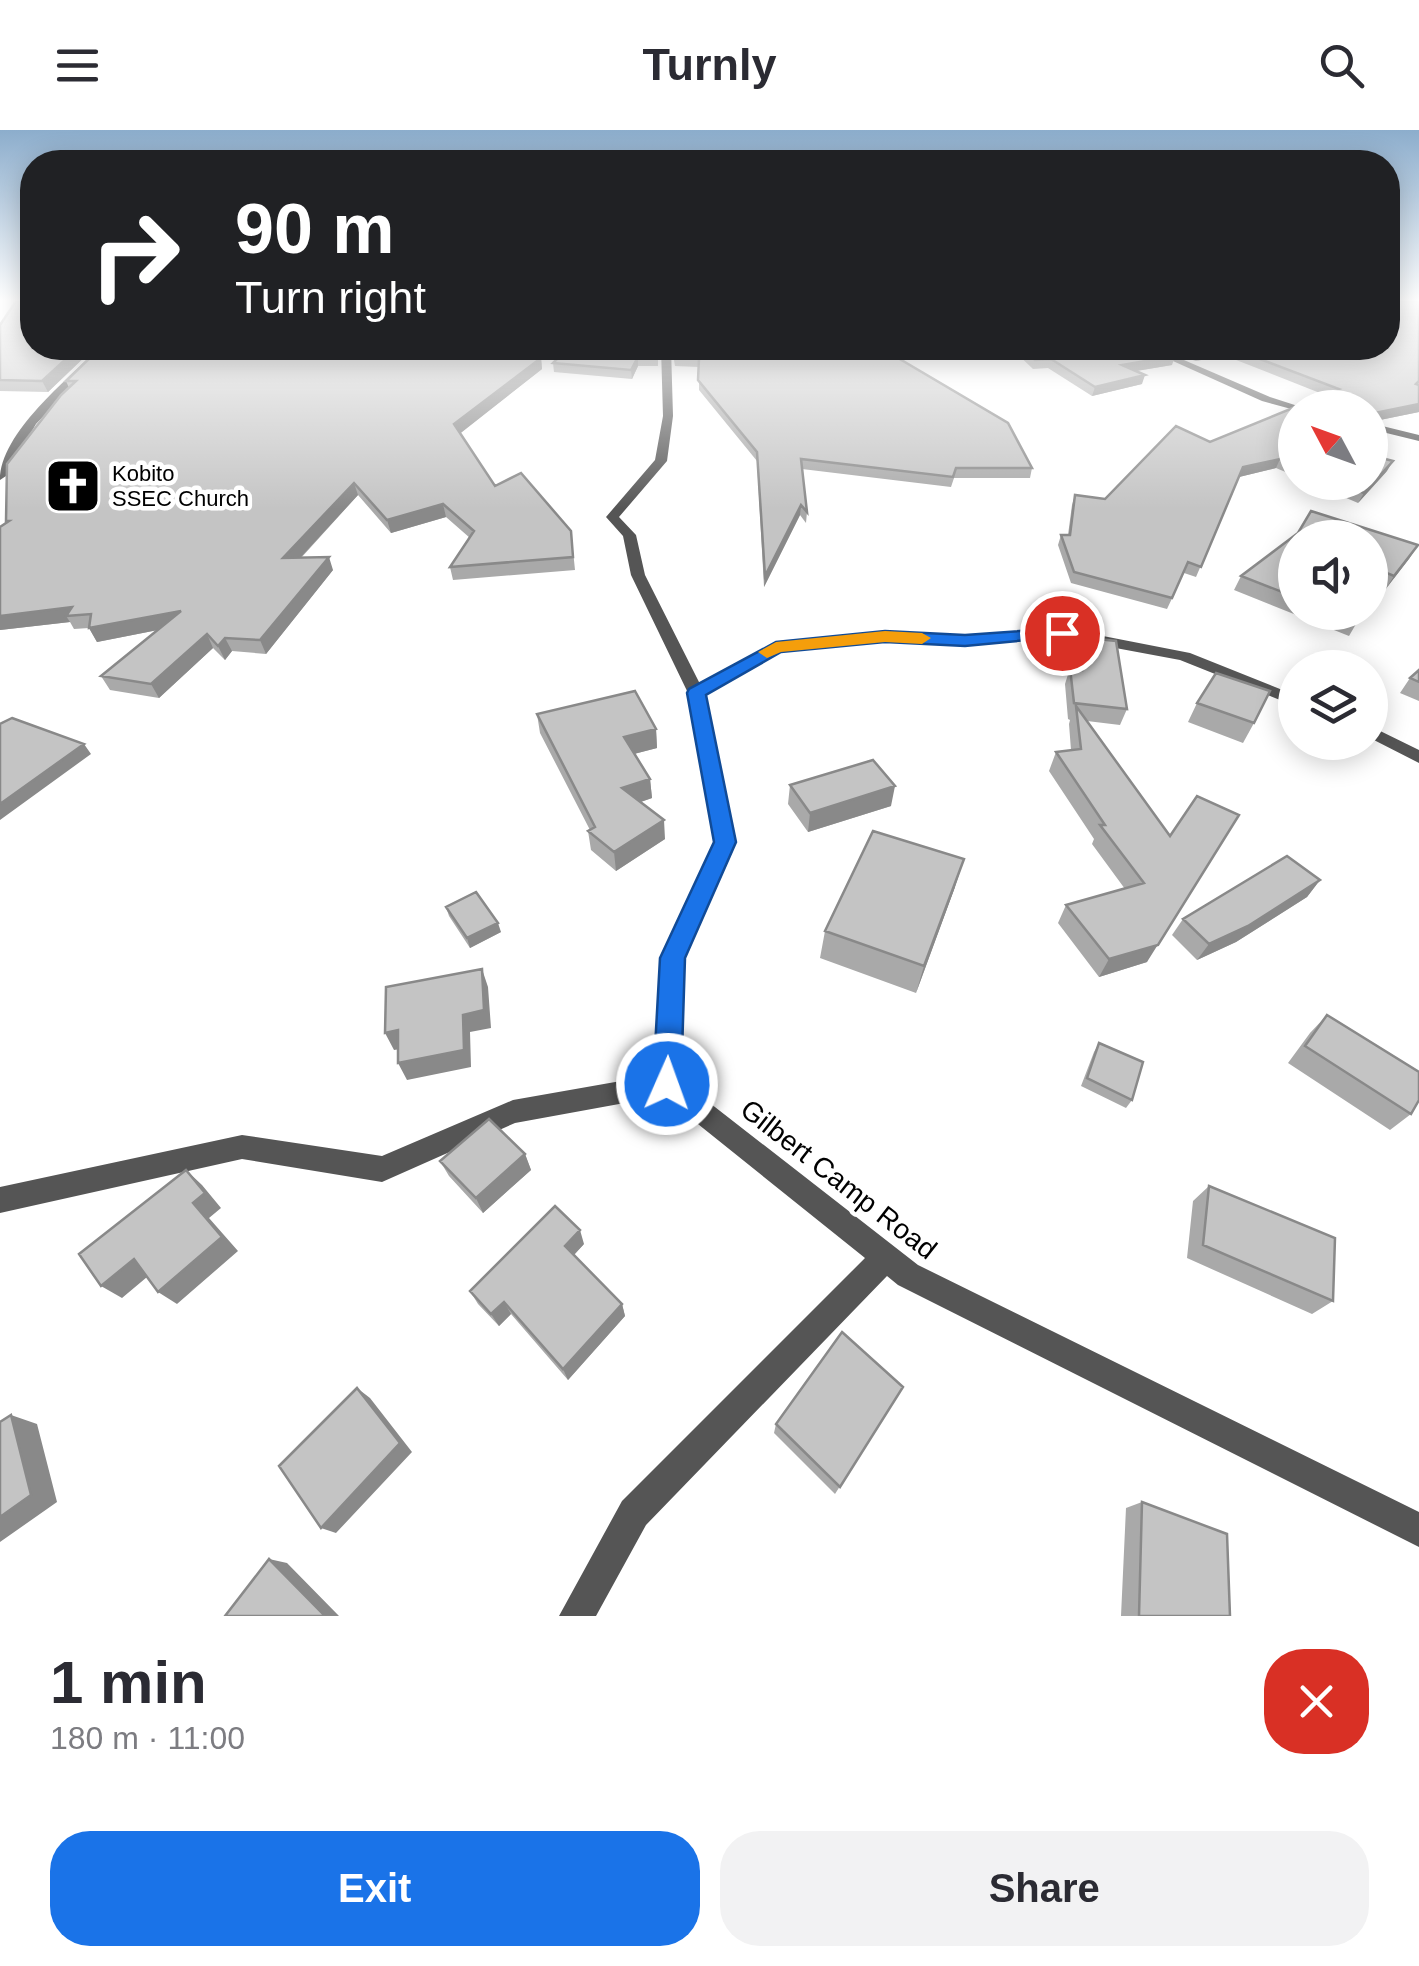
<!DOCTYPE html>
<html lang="en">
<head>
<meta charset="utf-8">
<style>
  body { margin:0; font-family:Arial,sans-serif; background:#f2f2f3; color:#2b2b33; height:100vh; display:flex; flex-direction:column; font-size:38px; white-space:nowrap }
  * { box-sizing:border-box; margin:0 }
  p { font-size:32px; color:#7c7c81 }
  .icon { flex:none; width:55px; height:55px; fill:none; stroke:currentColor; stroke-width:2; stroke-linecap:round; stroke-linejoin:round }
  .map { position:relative; height:1486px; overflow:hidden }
  .panel { display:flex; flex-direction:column; background:#fff; flex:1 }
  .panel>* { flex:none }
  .top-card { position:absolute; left:20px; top:20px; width:1380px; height:210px; border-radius:40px; box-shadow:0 5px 25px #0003; background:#202124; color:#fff; overflow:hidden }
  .needle { width:65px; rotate:311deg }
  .fabs { position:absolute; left:1278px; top:260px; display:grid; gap:20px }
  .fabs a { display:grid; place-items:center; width:110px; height:110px; border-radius:50%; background:#fff; box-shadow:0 5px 25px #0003; font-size:50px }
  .pin { position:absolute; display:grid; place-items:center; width:85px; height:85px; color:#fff; margin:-42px; border:5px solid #fff; border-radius:50%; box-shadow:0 2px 10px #0007 }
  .me { position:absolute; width:110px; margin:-55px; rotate:2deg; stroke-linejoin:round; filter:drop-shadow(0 0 8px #0008) }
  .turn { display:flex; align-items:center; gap:35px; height:210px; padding:0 50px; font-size:45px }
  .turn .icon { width:130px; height:130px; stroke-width:2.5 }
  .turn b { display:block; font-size:70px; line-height:85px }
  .round { display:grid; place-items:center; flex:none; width:105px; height:105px; border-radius:40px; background:#f2f2f3 }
  .head { display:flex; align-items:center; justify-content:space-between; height:170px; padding:0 50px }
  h1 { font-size:60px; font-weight:800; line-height:75px }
  .cta { display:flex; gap:20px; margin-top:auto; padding:20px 50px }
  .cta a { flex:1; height:115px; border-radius:40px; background:#1a73e8; color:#fff; font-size:40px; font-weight:800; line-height:115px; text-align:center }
  .cta a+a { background:#f2f2f3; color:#2b2b33 }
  header { display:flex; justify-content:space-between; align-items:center; height:130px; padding:0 50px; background:#fff; font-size:45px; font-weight:800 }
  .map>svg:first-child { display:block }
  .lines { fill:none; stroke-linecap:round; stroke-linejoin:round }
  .street { fill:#555; fill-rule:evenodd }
  .wall { fill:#a9a9a9 }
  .shaded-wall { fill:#898989 }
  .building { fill:#c4c4c4; stroke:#898989; stroke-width:2.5 }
  .route { fill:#1a73e8; stroke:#114b97; stroke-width:2.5 }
  .slow { fill:#f59e0b }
  .labels { text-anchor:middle; stroke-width:9; stroke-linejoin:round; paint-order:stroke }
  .far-poi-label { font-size:22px; fill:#000; stroke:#fff; text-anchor:start }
  .street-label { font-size:28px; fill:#000; stroke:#fff }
</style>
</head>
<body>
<header><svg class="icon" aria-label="menu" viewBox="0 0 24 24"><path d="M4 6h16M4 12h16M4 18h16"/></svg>Turnly<svg class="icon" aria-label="search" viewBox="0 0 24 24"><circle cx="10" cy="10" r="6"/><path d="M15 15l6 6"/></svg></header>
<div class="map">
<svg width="1419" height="1486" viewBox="0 0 1419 1486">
  <rect width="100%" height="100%" fill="#fff"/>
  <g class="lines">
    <path class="street" d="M99 218H109L36 294 6 346 0 350C0 303 68 249 99 218Z
      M661 218H671L673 286 667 331 619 387 636 405 645 445 700 554 777 512 885 502 965 505 1062 498 1190 523 1295 565V576L1180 530 1062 508 965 515 885 512 781 521 705 565 735 712 684 828 679 949 918 1135 1419 1382V1417L898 1155 887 1146 646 1395 596 1486H559L622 1371 865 1128 663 966 515 993 382 1052 242 1029 0 1083V1057L242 1005 382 1026 513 970 655 945 662 828 715 712 688 563 631 445 623 406 606 387 655 330 663 286Z
      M1144 218H1156L1270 267 1304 278H1295V280L1262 271Z
      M1370 293 1419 305V311L1370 299Z
      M1370 596 1419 620V633L1370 608Z"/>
  </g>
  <path class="wall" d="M1419 171V282L1370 292V278H1295V346L1276 338 1239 347 1196 447 1184 443 1167 479 1071 453 1058 415 1061 405H1068L1072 375 1075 365 1105 369 1210 312 1325 265 1226 226 1195 231 1164 218H1388Z
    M0 195 32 218H94L48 262 0 261Z
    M658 218V236H638L632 249 554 242 553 233Z
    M672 218H881L1032 338 1030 348H954L951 357 802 339 807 382 806 393 800 385 764 457 757 331 699 260V237L675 236Z
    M1011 218H1158L1172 235 1135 241 1142 254 1092 266 1048 238 1033 239Z
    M512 220 541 228 542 239 460 303 495 356 571 401 575 440 453 450 450 437 470 408 446 387 391 403 358 365 301 428 333 440 266 524 232 521 225 530 213 518 159 568 110 560 101 546 158 500 97 512 89 498 74 499 70 492 0 500V397L7 393 6 391 69 258 66 251Z
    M1387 341 1358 373 1309 352H1370Z
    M1298 403 1418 415 1385 460 1295 408V482H1363L1349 506 1234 460 1241 446Z
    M1078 507 1127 579 1120 595 1087 591 1170 706 1147 832 1099 847 1058 793 1066 775 1125 759 1092 714 1094 709 1049 641 1056 622 1071 620 1069 594 1070 590 1068 589 1065 554 1070 538 1075 539 1073 522Z
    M1419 540V571L1400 563 1410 548Z
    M1197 573 1254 593 1243 613 1188 592Z
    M537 584 656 599 657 618 634 624 650 649 652 668 640 672 665 709 616 741 591 720 588 701 590 700 540 603Z
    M790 655 891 676 808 702 788 674Z
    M1320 750 1307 767 1236 812 1197 830 1172 805 1183 789Z
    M955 757 916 863 820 828 825 801Z
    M446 777 501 802 470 818 449 786Z
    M1327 885 1411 984 1390 1000 1288 933 1310 903Z
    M1099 913 1132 970 1126 978 1081 956 1094 922Z
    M525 1024 531 1040 483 1083 449 1046 440 1031Z
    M1209 1056 1333 1171 1312 1184 1187 1128 1193 1071Z
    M584 1114 574 1125 622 1174 625 1186 568 1250 511 1184 499 1196 478 1174 470 1161Z
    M903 1257 835 1364 774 1303 776 1294Z
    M1142 1372 1230 1486H1121L1126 1378Z"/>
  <path class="shaded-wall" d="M78 218H94L48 262 42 251Z
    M1229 218 1226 226 1195 231 1198 222Z
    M1175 226 1172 235 1119 244 1122 235Z
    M638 227V236L632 249 631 240Z
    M541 228 542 239 457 306 454 294Z
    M1145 245 1142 254 1092 266 1095 257Z
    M1419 274V282L1370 292V284Z
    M1280 329 1276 338 1239 347 1243 337Z
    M1393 331 1387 341 1358 373 1364 363Z
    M354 353 358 365 288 441 283 428Z
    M443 374 446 387 391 403 387 390Z
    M801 375 800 385 764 457 765 446Z
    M1418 415 1409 429 1385 460 1394 446Z
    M329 427 333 440 266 524 260 510Z
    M72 477 66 486 70 492 0 500V486Z
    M181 481 188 494 97 512 89 498Z
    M207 504 213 518 159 568 151 554Z
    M225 508 232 521 225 530 218 516Z
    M656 599 657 618 626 626 624 607Z
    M84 614 91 624 0 690V674Z
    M650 649 652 668 624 678 622 658Z
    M895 656 891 676 808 702 810 683Z
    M664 690 665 709 616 741 614 722Z
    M1228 703 1147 832 1099 847 1109 829Z
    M964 729 955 757 916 863 924 836Z
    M1320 750 1307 767 1236 812 1197 830 1209 814Z
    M498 793 501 802 470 818 467 808Z
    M482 839 488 857 491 898 470 902 471 937 407 950 398 933 463 885Z
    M398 900 407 918 394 920 385 903Z
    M525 1024 531 1040 483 1083 476 1068Z
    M186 1040 202 1055 221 1078 209 1088 238 1121 177 1174 158 1162 193 1073Z
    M580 1100 584 1114 570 1129 565 1116Z
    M134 1129 153 1142 122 1168 101 1156Z
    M504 1172 511 1184 499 1196 491 1184Z
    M622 1174 625 1186 568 1250 563 1239Z
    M357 1258 370 1268 412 1322 336 1403 321 1398Z
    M11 1285 37 1294 57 1372 0 1412V1387Z
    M269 1429 287 1433 339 1486H325Z"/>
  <path class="building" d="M16 171H32V218H78L42 251 0 250V195Z
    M1388 171H1419V251L1416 254 1419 255V274L1370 284V278H1295V335L1280 329 1243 337 1201 437 1188 432 1172 468 1074 442 1061 405H1070L1075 365 1105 369 1176 296 1210 312 1339 259 1231 218H1388Z
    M100 218H511L512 220 541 228 454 294 495 356 521 343 571 401 573 427 450 437 474 401 443 374 387 390 354 353 283 428 329 427 260 510 225 508 218 516 207 504 151 554 101 546 181 481 89 498 91 484 66 486 72 477 0 486V397L9 391H6L7 334 61 265 76 251H66Z
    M568 218H658L657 227H638L631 240 553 233Z
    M673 218H881L1008 293 1032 338H956L953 347 801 329 807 382 801 375 765 446 757 322 698 250 699 228H675Z
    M1022 218H1158L1175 226 1122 235 1145 245 1095 257 1051 229 1035 230Z
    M1187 218H1226L1198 222Z
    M1370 325 1393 331 1364 363 1338 352H1370Z
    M1311 381 1418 415 1394 446 1387 443 1370 471V408H1295V467L1241 446 1298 403Z
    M1336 482H1363L1358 491Z
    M1078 507 1116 511 1127 579 1074 573 1070 538 1082 540Z
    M1419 540V552L1410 548Z
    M1216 543 1270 561 1254 593 1197 573Z
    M635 561 656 599 624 607 650 649 622 658 664 690 614 722 588 701 595 697 537 584Z
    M1076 576 1170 706 1197 666 1239 685 1158 815 1109 829 1066 775 1144 753 1100 695H1105L1056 622 1081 619Z
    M12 588 84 614 0 674V594Z
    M873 630 895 656 810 683 790 655Z
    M873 701 964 729 924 836 825 801Z
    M1287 726 1320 750 1248 796 1209 814 1183 789Z
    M476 762 498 793 467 808 446 777Z
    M482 839 484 880 463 885 464 920 398 933V900L385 903 386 857Z
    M1327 885 1419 942V970L1411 984 1305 916Z
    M1099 913 1143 932 1132 970 1087 948Z
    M489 989 525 1024 476 1068 440 1031Z
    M186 1040 205 1063 193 1073 222 1107 158 1162 134 1129 101 1156 79 1124Z
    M1209 1056 1335 1108 1333 1171 1203 1115Z
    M555 1076 580 1100 565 1116 622 1174 563 1239 504 1172 491 1184 470 1161Z
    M842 1202 903 1257 840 1357 776 1294Z
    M357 1258 400 1313 321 1398 279 1336Z
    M11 1285 31 1365 0 1387V1292Z
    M1142 1372 1227 1404 1230 1486H1139Z
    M269 1429 325 1486H225Z"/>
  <linearGradient id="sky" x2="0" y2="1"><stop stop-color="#8cadcc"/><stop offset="0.45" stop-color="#fff"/><stop offset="1" stop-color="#fff" stop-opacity="0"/></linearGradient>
  <rect width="1419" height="379" fill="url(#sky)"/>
  <path class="route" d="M1062 498 1071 503 1069 506 965 516 885 512 781 522 706 565 736 712 685 828 681 954 677 963 667 966 657 963 653 954 660 828 714 712 687 563 689 559 776 512 885 501 965 505Z"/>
  <path class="slow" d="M885 501 922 503 931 508 922 514 885 512 781 522 767 528 758 522 776 512Z"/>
  <defs>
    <g id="church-square" transform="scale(2.875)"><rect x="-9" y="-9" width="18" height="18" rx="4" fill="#000" stroke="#fff"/><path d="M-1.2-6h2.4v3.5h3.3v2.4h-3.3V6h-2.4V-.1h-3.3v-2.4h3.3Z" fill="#fff"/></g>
  </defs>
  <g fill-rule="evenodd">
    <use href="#church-square" x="73" y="356"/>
  </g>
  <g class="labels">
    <g class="far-poi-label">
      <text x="112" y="351">Kobito<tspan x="112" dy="25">SSEC Church</tspan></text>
    </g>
    <g class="street-label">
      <text transform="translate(839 1049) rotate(38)" y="10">Gilbert Camp Road</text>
    </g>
  </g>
</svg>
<div class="fabs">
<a><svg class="needle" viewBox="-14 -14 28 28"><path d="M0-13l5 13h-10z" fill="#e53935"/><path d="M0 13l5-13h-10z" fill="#7c7c81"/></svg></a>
<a><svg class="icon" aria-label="sound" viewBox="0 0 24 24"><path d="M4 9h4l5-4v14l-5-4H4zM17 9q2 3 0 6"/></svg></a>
<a><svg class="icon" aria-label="layers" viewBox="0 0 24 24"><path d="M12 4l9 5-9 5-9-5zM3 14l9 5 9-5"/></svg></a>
</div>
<div class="pin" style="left:1062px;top:503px;background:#d93025"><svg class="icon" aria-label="arrive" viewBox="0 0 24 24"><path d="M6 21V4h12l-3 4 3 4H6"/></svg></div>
<svg class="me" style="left:667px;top:954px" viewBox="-20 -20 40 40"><circle r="17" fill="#1a73e8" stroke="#fff" stroke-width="3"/><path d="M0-11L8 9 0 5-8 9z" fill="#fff"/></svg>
<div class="top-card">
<div class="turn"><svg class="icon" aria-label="right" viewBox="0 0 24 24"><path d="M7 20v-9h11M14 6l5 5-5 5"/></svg><div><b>90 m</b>Turn right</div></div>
</div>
</div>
<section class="panel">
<div class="head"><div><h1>1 min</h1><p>180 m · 11:00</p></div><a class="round" style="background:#d93025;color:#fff"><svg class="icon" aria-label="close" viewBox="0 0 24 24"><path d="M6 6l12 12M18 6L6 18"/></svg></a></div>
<div class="cta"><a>Exit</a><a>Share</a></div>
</section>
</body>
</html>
